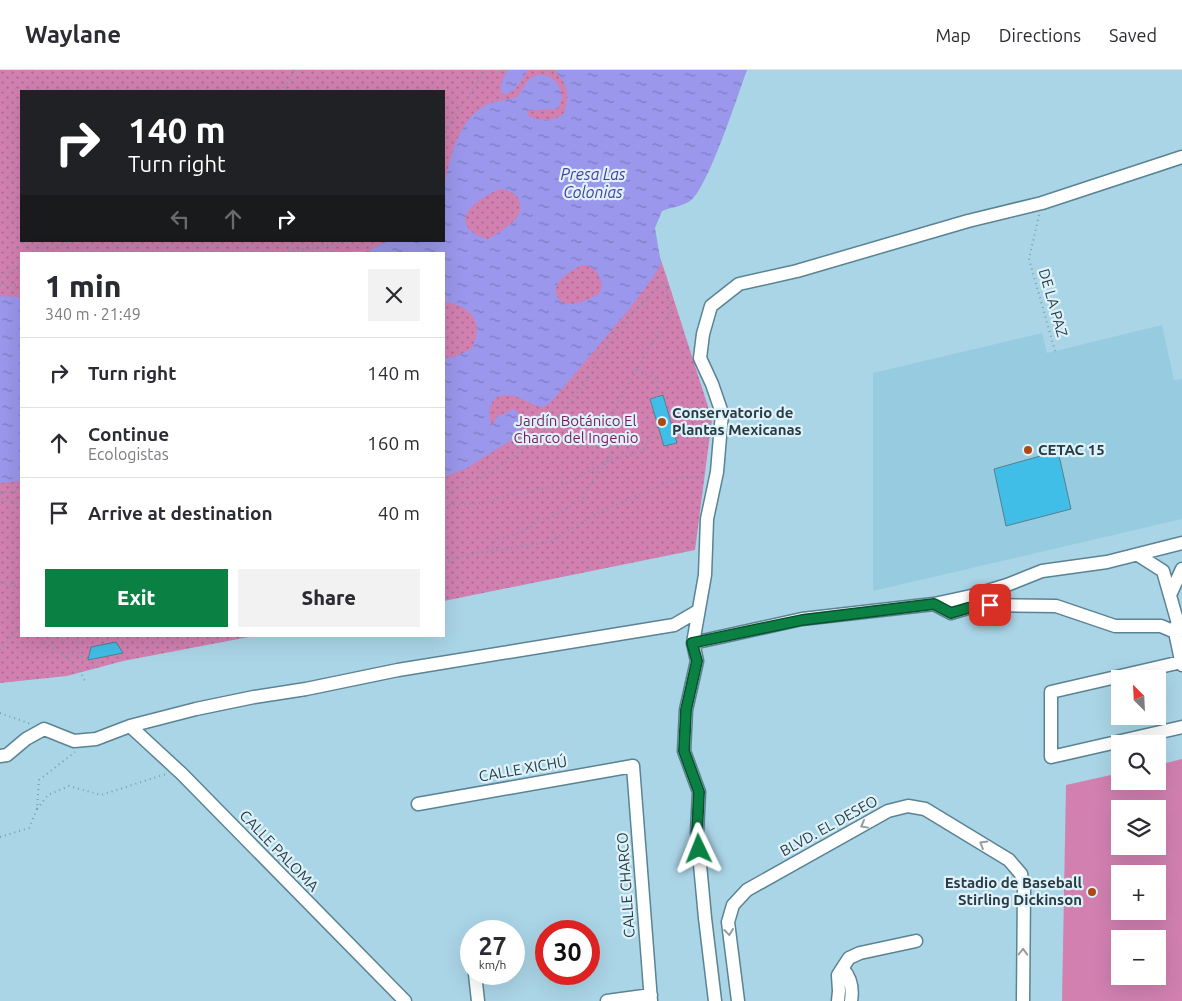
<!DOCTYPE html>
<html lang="en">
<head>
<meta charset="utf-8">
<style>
  body { margin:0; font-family:Ubuntu,sans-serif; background:#f2f2f3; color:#2b2b33; height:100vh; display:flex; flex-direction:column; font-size:19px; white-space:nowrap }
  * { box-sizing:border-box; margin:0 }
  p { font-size:16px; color:#7c7c81 }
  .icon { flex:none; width:28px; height:28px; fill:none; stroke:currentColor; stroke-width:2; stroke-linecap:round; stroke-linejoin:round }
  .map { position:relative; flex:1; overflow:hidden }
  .drawer { position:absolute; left:20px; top:182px; width:425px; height:385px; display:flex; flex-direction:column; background:#fff; border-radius:0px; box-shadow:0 5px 20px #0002 }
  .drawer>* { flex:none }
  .banner { position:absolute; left:20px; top:20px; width:425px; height:152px; border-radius:0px; box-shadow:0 5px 20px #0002; background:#202124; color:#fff; overflow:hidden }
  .needle { width:32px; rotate:336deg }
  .fabs { position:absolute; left:1111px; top:600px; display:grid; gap:10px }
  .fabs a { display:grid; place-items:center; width:55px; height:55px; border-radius:0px; background:#fff; box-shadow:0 5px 20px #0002; font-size:25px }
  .speed { position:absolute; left:460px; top:850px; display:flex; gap:10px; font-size:25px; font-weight:700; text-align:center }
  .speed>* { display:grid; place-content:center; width:65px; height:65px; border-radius:50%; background:#fff; box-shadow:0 5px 20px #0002; line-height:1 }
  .speed small { font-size:12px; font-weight:400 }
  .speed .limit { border:8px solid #d22; background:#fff; color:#111 }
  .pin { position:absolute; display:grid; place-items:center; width:42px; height:42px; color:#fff; margin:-21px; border-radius:10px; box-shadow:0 2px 8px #0006 }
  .me { position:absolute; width:55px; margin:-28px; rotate:358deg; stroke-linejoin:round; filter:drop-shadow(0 0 4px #0008) }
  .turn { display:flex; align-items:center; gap:18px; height:105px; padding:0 25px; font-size:22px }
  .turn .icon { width:65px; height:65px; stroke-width:2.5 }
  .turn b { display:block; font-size:35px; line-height:42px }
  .lanes { display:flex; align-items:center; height:48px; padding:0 25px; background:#0003; justify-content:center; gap:25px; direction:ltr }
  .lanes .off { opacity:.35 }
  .round { display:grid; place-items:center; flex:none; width:52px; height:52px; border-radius:0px; background:#f2f2f3 }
  .headline { display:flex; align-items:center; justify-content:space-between; height:85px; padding:0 25px }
  h1 { font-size:30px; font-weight:800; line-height:38px }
  .cta { display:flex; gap:10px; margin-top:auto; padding:10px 25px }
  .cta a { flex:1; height:58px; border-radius:0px; background:#0b8043; color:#fff; font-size:20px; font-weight:800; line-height:58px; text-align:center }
  .cta a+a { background:#f2f2f3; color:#2b2b33 }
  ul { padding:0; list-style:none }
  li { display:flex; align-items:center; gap:15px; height:70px; padding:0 25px; border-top:1px solid #e1e1e2 }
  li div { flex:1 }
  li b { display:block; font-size:19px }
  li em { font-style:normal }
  header { display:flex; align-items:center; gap:30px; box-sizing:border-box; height:70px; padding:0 25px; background:#fff; border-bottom:1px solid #e1e1e2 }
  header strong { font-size:24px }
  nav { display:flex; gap:28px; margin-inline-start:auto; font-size:18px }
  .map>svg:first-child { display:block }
  .built { fill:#97cbe0 }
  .grass { fill:url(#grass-dots); fill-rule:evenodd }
  .pitch { fill:#d180b0; fill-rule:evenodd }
  .water { fill:url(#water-ripples); fill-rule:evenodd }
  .building { fill:#40bee7; stroke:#577f8f }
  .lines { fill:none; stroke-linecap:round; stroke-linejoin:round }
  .street-casing { stroke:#5a8393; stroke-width:15 }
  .path { stroke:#7b9caa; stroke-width:2; stroke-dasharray:1 4; stroke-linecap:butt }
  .street { stroke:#fff; stroke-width:12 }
  .oneway { stroke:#949da0 }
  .route-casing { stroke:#07532c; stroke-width:12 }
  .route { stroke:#0b8043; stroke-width:9 }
  .poi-dot { fill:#ad4a13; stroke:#ddf2fb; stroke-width:2 }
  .labels { text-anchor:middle; stroke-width:4.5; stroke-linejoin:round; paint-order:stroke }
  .street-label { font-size:15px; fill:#293b42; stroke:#ddf2fb }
  .poi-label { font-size:15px; font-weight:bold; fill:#293b42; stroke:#ddf2fb; text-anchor:start }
  .park-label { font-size:15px; fill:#7f1a5f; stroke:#ddf2fb }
  .water-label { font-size:16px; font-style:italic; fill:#493c9d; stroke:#ddf2fb }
</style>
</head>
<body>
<header>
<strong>Waylane</strong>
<nav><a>Map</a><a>Directions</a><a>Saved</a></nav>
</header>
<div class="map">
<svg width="1182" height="931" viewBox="0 0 1182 931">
  <defs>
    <pattern id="grass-dots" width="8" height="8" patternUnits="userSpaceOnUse" patternTransform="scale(1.25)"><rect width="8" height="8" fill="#d180b0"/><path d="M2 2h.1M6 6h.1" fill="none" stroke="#aa6a91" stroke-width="1.8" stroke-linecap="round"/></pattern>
    <pattern id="water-ripples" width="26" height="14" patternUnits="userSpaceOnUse" patternTransform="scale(1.25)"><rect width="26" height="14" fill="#9a97ec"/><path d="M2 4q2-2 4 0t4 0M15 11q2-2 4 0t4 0" fill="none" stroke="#7e7cc1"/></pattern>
  </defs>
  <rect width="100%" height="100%" fill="#aad5e7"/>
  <path class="built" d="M1162 255 1174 310 1182 309V449L873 521V303L1042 263 1047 283Z"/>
  <path class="grass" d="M0 0H588L623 80 666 205 712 349 695 480 444 531V184H21V566H254L123 591 67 606 0 613ZM21 21H444V171H21Z"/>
  <path class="pitch" d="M1182 689V931H1062L1066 715 1120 703V711H1158V695ZM1120 739H1158V776H1120ZM1120 804H1158V841H1120ZM1120 869H1158V906H1120Z"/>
  <path class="water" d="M507 0H528L516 18 507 24 501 23V14Z
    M554 0H747C738 24 708 119 690 131 681 137 671 137 662 141L655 158 661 193 655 205 627 242 551 332 543 337C531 336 521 326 509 325 488 324 488 341 491 356L497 347 514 339 522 348V358L518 366 465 399 444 407V288L454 287 471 279C486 253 471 235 444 232V184H346L352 181H369L387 171H444C444 157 441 130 444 117 450 88 457 53 484 36 494 30 506 31 517 27 523 20 526 10 535 6 553 0 570 23 557 39L534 40 527 41 529 46C539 52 552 51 563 45 571 28 568 12 554 0ZM499 119 507 120 516 125C531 147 504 158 489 169 474 167 458 155 469 140 476 131 489 124 499 119ZM582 195C595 195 600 205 602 216 601 219 601 222 599 223 594 228 575 235 569 234 565 234 561 232 559 229 547 214 571 201 582 195Z
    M0 226 21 227V411L0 413Z"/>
  <path class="building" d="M663 325 677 373 664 376 650 329Z
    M1058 381 1071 439 1006 456 994 399Z
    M116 572 123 583 88 590 91 577Z"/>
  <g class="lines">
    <g class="street-casing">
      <path id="street" d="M1138 485 1163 501 1177 550 1182 557
        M1170 525 1182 499
        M934 534 951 543 968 538 991 535 1056 536 1115 556H1161L1175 562 1182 560
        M1177 554 1175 562 1182 595
        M693 573 802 549 934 534 971 526 1007 515 1042 501 1107 492 1182 473
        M1181 592 1051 622V687L1182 657
        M130 656 182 704 405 931
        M0 686 7 685 26 669 44 659 74 671 96 669 130 656 196 639 254 627 306 619 398 600 674 555 698 541
        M418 734 633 696 651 931
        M843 899C851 908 853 919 851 931
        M475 904 478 931
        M607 931 651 925
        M715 931 705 848 697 762 699 722 684 681 686 640 697 591 693 573 705 505 707 449 717 402 722 343 712 314 700 288 703 264 711 236 739 214 797 201 968 151 1042 133 1182 87
        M738 931 728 852 733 835 747 820 888 741 908 736 925 739 1009 790 1021 804 1024 819 1023 931
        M838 931 839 921 838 905 849 888 860 883 916 871"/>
    </g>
    <path class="path" d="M279 21 289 12 294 0
      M444 67C454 43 472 22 485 0
      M1039 145 1029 189 1055 281
      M43 184 70 171
      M268 184 318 177 344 171
      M0 207 14 200 21 195
      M0 215H21
      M637 299 658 310 656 327
      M0 422H21
      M0 424 4 431 21 433
      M444 425 476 410 512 388 551 355 586 312 602 281 631 246 664 212 671 240 607 351 608 374 612 386 595 407 582 429 554 446 539 450 524 461 496 470 490 481
      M444 435 485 433 510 424 544 419 566 413 607 391 642 382 657 353
      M444 494 456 487 549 472 602 441 661 415 683 407H705
      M0 512 21 517
      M37 566C57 584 76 587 86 614
      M77 566 78 581
      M0 580 15 561 21 560
      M63 583H78L95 598
      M0 643 31 654
      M37 739 48 725 69 716 101 725 166 704
      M0 767 29 758 37 739 39 710 75 682"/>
    <use href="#street" class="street"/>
  </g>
  <defs><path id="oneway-chevron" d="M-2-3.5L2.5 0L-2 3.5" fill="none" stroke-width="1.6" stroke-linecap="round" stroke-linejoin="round" transform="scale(1.25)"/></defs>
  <g class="oneway">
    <use href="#oneway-chevron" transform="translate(864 755) rotate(151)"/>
    <use href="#oneway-chevron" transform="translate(983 774) rotate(-149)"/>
    <use href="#oneway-chevron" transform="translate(729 862) rotate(83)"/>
    <use href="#oneway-chevron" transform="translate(1023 882) rotate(-89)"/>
  </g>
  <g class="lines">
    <g class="route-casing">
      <path id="route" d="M699 779 697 762 699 722 684 681 686 640 697 591 692 573 802 550 934 534 951 543 968 538 990 535"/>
    </g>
    <use href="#route" class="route"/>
  </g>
  <g class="poi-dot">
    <circle cx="662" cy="352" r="5"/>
    <circle cx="1028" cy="380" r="5"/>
    <circle cx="1092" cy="822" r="5"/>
  </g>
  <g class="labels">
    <g class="street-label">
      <text transform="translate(1053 233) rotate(74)" y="5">DE LA PAZ</text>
      <text transform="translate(523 699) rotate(-10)" y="5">CALLE XICHÚ</text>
      <text transform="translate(829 756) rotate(-29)" y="5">BLVD. EL DESEO</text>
      <text transform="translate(279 781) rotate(46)" y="5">CALLE PALOMA</text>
      <text transform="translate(626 815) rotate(-94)" y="5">CALLE CHARCO</text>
    </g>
    <g class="poi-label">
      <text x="672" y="348">Conservatorio de<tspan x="672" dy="17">Plantas Mexicanas</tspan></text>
      <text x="1038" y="385">CETAC 15</text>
      <text x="1082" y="818" text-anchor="end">Estadio de Baseball<tspan x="1082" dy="17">Stirling Dickinson</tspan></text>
    </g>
    <g class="park-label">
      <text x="576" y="356">Jardín Botánico El<tspan x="576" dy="17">Charco del Ingenio</tspan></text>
    </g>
    <g class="water-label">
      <text x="593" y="110">Presa Las<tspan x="593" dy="18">Colonias</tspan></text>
    </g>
  </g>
</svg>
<div class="fabs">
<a><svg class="needle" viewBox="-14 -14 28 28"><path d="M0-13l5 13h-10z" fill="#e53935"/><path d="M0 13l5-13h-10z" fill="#7c7c81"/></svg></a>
<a><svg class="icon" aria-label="search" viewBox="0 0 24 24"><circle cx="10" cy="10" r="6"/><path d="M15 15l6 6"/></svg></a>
<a><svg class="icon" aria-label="layers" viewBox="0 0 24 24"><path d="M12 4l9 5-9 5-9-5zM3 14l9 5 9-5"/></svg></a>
<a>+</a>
<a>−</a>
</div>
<div class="speed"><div>27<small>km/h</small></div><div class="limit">30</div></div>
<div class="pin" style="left:990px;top:535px;background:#d93025"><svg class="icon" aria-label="arrive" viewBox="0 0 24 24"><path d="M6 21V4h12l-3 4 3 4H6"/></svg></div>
<svg class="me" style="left:699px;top:779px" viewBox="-20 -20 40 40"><path d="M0-17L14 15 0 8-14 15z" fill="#0b8043" stroke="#fff" stroke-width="4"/></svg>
<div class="banner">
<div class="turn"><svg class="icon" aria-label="right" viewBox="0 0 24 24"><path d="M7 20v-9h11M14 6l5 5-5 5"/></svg><div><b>140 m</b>Turn right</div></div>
<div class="lanes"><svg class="icon off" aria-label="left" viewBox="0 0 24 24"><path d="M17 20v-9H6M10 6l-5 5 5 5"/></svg><svg class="icon off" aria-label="ahead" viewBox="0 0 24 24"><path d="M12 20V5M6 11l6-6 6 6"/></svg><svg class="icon" aria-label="right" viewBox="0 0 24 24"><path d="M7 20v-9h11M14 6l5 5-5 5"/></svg></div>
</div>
<section class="drawer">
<div class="headline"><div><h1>1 min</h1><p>340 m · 21:49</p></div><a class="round"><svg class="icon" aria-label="close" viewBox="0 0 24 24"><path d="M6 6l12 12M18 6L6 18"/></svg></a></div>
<ul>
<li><svg class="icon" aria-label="right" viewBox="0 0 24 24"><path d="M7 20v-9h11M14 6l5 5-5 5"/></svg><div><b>Turn right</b></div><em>140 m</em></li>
<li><svg class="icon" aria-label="ahead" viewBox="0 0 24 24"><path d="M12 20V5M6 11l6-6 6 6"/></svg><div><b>Continue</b><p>Ecologistas</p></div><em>160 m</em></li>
<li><svg class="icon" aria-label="arrive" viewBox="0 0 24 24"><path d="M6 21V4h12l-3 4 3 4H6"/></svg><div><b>Arrive at destination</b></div><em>40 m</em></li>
</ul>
<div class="cta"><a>Exit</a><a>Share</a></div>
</section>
</div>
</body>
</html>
